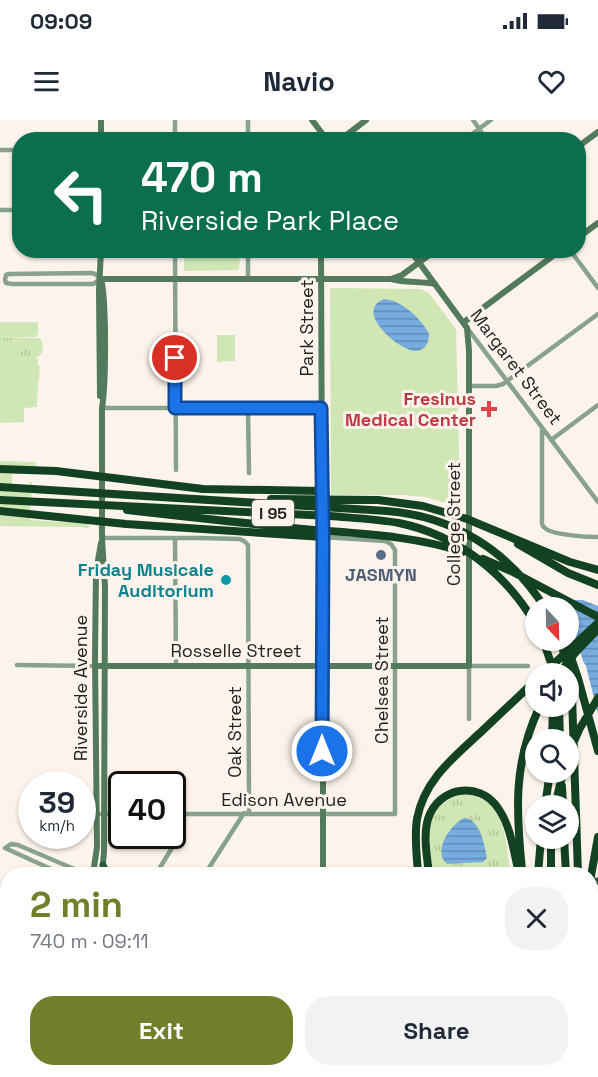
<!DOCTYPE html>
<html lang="en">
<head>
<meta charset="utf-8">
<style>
  body { margin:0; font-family:"Space Grotesk",sans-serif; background:#f2f2f3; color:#1f2937; height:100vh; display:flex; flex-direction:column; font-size:22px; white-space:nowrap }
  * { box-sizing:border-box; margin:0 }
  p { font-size:20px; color:#747a83 }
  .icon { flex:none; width:33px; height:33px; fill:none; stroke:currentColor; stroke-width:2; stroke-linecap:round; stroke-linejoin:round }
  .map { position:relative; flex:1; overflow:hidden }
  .drawer { position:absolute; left:0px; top:747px; width:598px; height:210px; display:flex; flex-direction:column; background:#fff; border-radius:24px 24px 0 0; box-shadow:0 2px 4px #0004 }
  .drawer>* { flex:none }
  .guide { position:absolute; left:12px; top:12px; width:574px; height:126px; border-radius:24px; box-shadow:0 2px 4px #0004; background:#0b6e4f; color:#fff; overflow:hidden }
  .needle { width:39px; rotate:158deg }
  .fabs { position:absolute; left:525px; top:477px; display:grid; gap:12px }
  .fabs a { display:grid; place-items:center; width:54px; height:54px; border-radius:50%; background:#fff; box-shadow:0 2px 4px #0004; font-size:30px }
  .speed { position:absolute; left:18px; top:651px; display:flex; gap:12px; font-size:30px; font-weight:700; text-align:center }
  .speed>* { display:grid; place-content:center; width:78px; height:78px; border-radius:50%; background:#fff; box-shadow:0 2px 4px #0004; line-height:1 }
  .speed small { font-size:15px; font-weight:400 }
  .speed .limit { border:3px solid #111; border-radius:9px; background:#fff; color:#111 }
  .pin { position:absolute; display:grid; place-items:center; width:51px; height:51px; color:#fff; margin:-26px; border:3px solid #fff; border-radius:50%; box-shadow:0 2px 6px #0007 }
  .me { position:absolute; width:66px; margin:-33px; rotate:0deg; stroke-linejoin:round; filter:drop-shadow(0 0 4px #0008) }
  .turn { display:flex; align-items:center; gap:21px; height:126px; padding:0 30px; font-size:27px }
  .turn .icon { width:78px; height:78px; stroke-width:2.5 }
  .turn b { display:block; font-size:42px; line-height:51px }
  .round { display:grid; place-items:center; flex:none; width:63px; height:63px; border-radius:24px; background:#f2f2f3 }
  .summary { display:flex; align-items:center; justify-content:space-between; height:102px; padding:0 30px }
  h1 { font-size:36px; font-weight:600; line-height:45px; color:#717e2a }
  .button { display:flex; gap:12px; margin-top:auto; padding:12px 30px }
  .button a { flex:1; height:69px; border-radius:24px; background:#717e2a; color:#fff; font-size:24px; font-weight:600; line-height:69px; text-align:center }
  .button a+a { background:#f2f2f3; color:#1f2937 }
  .status { display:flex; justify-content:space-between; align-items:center; height:42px; padding:0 30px; background:#fff; direction:ltr }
  .status svg { height:16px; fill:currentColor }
  header { display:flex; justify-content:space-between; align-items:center; height:78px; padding:0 30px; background:#fff; font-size:27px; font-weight:600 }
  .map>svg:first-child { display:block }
  .grass { fill:url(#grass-tufts) }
  .green { fill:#d0e6b5 }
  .water { fill:url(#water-rules) }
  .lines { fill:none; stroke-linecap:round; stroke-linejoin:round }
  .street { stroke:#88a28e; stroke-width:4.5 }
  .secondary { stroke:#537a5d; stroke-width:6 }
  .primary { stroke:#2c5d3a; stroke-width:7 }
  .highway { stroke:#134223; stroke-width:8 }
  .route-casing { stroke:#114b97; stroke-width:15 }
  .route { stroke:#1a73e8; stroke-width:10 }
  .health-dot { fill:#e0444e; stroke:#fcf4ec; stroke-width:2 }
  .service-dot { fill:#5c6f8a; stroke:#fcf4ec; stroke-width:2 }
  .culture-dot { fill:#0f9aa8; stroke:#fcf4ec; stroke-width:2 }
  .labels { text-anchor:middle; stroke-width:6; stroke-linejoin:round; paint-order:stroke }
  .shield { fill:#fcf4ec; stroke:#65605c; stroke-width:1.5 }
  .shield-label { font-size:16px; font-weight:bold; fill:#24211e }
  .street-label { font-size:18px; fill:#24211e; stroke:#fcf4ec }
  .health-label { font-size:18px; font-weight:bold; fill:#be3a42; stroke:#fcf4ec; text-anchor:end }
  .culture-label { font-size:18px; font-weight:bold; fill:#0d838f; stroke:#fcf4ec; text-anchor:end }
  .service-label { font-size:18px; font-weight:bold; fill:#4e5e75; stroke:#fcf4ec }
</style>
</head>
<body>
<div class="status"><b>09:09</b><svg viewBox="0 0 49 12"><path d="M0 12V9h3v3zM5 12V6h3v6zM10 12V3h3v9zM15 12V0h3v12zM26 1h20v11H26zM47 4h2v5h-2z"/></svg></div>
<header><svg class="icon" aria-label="menu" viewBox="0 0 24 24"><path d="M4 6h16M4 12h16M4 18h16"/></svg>Navio<svg class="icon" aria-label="heart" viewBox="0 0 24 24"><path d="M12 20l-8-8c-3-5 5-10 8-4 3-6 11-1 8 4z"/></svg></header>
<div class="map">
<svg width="598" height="957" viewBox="0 0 598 957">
  <defs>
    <pattern id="grass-tufts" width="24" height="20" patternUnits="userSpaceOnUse" patternTransform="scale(1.5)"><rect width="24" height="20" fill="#d0e6b5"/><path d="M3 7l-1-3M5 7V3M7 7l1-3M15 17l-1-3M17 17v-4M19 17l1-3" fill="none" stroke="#b2c59b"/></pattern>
    <pattern id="water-rules" width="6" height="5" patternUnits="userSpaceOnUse" patternTransform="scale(1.5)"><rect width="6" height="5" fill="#77acde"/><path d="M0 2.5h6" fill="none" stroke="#618cb3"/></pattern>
  </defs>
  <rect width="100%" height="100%" fill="#fcf4ec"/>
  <path class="grass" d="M0 218H39C44 222 43 229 41 235L36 237H0Z
    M462 675C505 674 506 720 510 752 485 753 459 754 432 754L429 712 433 692 451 678Z"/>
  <path class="green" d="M184 131H240L239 150 184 151Z
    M330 168 420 169 429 173 456 209 459 332V387L425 377 403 375H331Z
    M0 202H38V215H36V217L0 218Z
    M217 215H235V241L217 242Z
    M0 237H36V239H38V246H40L39 258 41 260H38L37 287 24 288V302L0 303Z
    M0 341 36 342 35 353 12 354V367L28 366 30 362H32L30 400 60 402H89V409L81 407 0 406Z"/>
  <path class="water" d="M384 179C401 180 422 199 429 214 429 223 425 231 415 231 399 230 353 192 384 179Z
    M576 480H583L598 486V594L586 546 583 541 573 508 569 498 568 488H566L570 482Z
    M464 698 470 699C482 708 484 724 487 738L483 742 447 744C432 732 450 705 464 698Z"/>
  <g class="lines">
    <path class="street" d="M175 0V20
      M473 0 487 20
      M248 20V0
      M464 20 491 0
      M0 30H20
      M0 90H20
      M175 130 176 350
      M248 130V160
      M570 130 598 168
      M91 153 95 154 101 159 93 164H12L6 163 5 160 6 155 9 154Z
      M468 209 598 382
      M469 266H496L503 264 598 194
      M102 288H321
      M248 288 249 353
      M542 308V399C542 403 541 405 545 408 552 415 587 417 598 417
      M551 320 598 285
      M102 418H200L240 419 244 421 248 425 249 694
      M175 418 176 546
      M17 545 95 546
      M469 599V546H528
      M97 694H122
      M172 694H395V430L391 424 385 421 323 417
      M5 728 11 724 18 725 86 754
      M5 728 62 754
      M156 754 175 723 176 694
      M205 754 244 693
      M0 810 8 814
      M0 940 8 944
      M16 950 28 957
      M236 950 248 957
      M425 950 438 957
      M513 950 515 951
      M452 954 489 950
      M89 957 94 950
      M153 957 158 950
      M281 957 286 950
      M345 957 350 950
      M410 957 414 950"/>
    <path class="secondary" d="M101 0V20
      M312 0 327 20
      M340 20 366 0
      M579 26 598 12
      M579 117 598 103
      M321 130 322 373
      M101 159C105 175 104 191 105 207 105 234 106 262 102 288V418L105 467 104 732 102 754
      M101 159H391L402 155 436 130
      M391 159C406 163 420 161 435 164
      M464 202 561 130
      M100 276 99 171 101 130
      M323 383V754
      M95 546H469V231L467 208 410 130
      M93 754 97 727 95 536 96 452 101 423
      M452 950 453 957
      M217 957 222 950"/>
    <path class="primary" d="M103 745 107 754
      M591 761H598
      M591 773H598
      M0 910 8 898
      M0 933 8 921"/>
    <path class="highway" d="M0 349 56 351 203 369 322 371
      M0 367 387 391C453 396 509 431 545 488
      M271 379 378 380 423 386 467 399 570 442 598 450
      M0 380 330 396C353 398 376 399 399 403 457 415 506 453 536 505
      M127 390C189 397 252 404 314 410 365 414 414 416 463 432
      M0 391 126 404 323 417
      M518 424 568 453 598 465
      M483 439 511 451 598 497
      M543 520 553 549
      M560 520 569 550 572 576 578 754
      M568 529 578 558 598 631
      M543 554 598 503
      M559 554 575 533 597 510
      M559 586 560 620
      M552 620 553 586
      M568 635 580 608 598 578
      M562 666 563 686
      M545 686 550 652
      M555 686 563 652
      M551 718V754
      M564 718 566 754
      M522 750C516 691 513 642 540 586
      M418 754C417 736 414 717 417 699 424 660 454 637 482 611 500 594 518 577 536 560
      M429 754C427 736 423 716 428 699 438 667 479 660 498 688 511 706 514 733 519 754
      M538 754 541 718
      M591 756 598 717
      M548 950 549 957
      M556 950 557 957
      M569 950V957
      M585 950V957"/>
  </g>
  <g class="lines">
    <g class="route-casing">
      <path id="route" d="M175 238V288H321L323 417 322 631"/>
    </g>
    <use href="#route" class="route"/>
  </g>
  <path class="health-dot" d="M486 280h6v6h6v6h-6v6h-6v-6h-6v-6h6z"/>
  <circle class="service-dot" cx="381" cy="435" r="6"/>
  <circle class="culture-dot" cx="226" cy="460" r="6"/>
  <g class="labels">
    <rect class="shield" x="252" y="380" width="42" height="26" rx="4.5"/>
    <g class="shield-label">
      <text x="273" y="399">I 95</text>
    </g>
    <g class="street-label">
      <text transform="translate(307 208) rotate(-90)" y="6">Park Street</text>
      <text transform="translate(516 247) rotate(53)" y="6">Margaret Street</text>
      <text transform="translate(454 404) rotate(-90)" y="6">College Street</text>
      <text x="236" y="537">Rosselle Street</text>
      <text transform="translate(382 560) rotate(-90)" y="6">Chelsea Street</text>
      <text transform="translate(81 568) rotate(-90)" y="6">Riverside Avenue</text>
      <text transform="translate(235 612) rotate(-90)" y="6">Oak Street</text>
      <text x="284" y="686">Edison Avenue</text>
    </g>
    <g class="health-label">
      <text x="476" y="285">Fresinus<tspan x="476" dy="21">Medical Center</tspan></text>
    </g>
    <g class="culture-label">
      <text x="214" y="456">Friday Musicale<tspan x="214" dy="21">Auditorium</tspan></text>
    </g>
    <g class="service-label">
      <text x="381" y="461">JASMYN</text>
    </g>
  </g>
</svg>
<div class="fabs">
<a><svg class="needle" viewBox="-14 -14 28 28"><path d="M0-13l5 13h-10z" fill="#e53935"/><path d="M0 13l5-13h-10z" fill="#747a83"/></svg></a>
<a><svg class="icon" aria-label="sound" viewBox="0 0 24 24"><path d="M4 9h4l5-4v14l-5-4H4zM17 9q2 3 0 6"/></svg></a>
<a><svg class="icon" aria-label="search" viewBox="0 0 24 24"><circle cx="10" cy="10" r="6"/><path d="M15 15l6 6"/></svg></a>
<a><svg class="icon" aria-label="layers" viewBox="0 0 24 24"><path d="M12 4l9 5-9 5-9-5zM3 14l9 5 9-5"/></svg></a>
</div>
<div class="speed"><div>39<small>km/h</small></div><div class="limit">40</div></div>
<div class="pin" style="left:175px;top:238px;background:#d93025"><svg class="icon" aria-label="arrive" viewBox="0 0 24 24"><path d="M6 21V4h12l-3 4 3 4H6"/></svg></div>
<svg class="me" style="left:322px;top:631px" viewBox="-20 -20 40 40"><circle r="17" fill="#1a73e8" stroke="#fff" stroke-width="3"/><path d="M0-11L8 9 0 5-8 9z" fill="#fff"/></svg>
<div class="guide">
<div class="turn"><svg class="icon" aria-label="left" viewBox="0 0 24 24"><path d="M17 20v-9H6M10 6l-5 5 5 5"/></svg><div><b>470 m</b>Riverside Park Place</div></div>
</div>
<section class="drawer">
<div class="summary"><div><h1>2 min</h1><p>740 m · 09:11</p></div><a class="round"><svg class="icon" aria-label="close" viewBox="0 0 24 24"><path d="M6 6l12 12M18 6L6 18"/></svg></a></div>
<div class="button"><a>Exit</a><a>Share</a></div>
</section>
</div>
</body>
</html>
